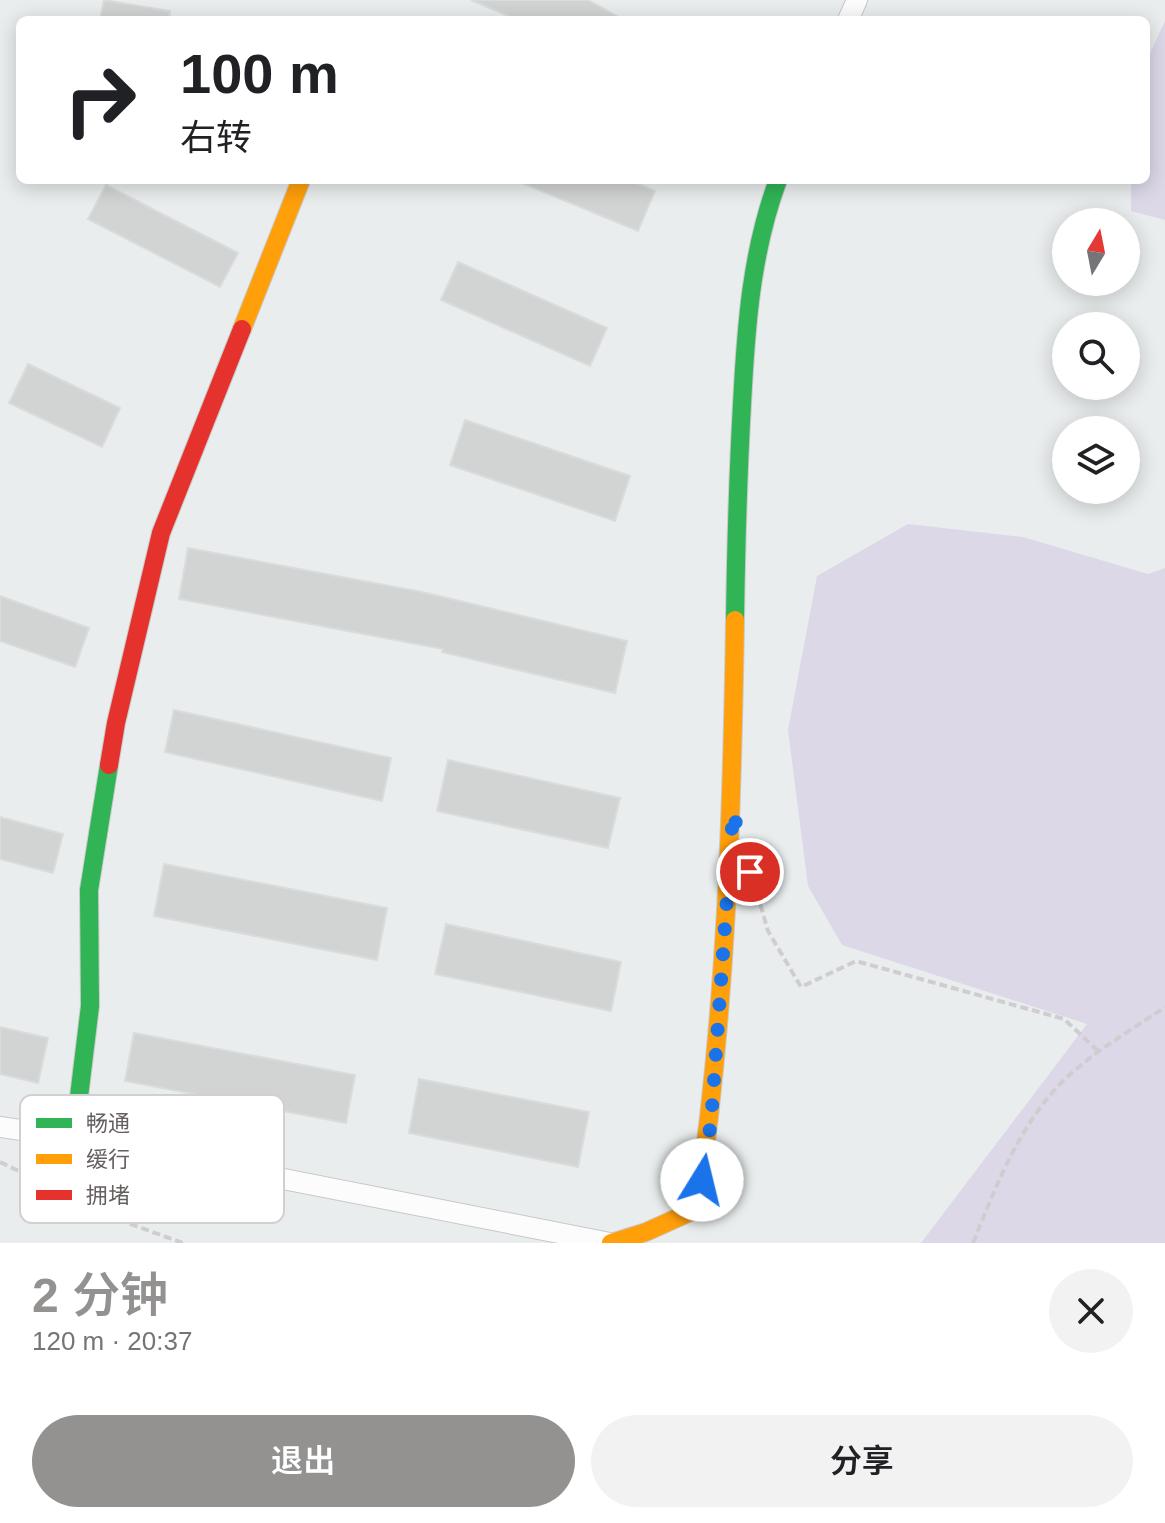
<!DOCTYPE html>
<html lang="zh">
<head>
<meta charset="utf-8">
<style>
  body { margin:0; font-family:Helvetica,"Noto Sans SC",sans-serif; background:#f2f2f2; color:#202124; height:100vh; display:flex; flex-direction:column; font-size:30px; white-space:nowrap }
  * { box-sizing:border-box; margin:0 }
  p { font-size:26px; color:#757577 }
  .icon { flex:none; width:44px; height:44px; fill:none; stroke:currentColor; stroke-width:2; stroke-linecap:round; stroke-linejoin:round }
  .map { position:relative; height:1243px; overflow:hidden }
  .sheet { display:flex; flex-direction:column; background:#fff; flex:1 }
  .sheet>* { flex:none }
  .banner { position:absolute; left:16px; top:16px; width:1134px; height:168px; border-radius:12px; box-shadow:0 4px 20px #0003; background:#fff; color:#202124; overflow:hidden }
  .needle { width:52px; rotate:10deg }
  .controls { position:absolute; left:1052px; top:208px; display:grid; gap:16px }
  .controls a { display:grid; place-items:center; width:88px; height:88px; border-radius:50%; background:#fff; box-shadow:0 4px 20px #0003; font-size:40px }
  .pin { position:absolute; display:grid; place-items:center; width:68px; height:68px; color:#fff; margin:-34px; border:4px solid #fff; border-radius:50%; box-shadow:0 2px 8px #0007 }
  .me { position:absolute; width:88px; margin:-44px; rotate:9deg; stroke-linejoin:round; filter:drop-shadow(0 0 6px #0008) }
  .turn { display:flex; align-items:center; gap:28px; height:168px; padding:0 32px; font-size:36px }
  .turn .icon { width:104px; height:104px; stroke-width:2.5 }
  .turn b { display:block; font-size:56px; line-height:68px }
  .round { display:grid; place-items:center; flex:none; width:84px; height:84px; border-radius:42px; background:#f2f2f2 }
  .head { display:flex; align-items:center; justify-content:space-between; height:136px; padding:0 32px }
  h1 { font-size:48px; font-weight:600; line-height:60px; color:#949191 }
  .primary-button { display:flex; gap:16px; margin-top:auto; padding:16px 32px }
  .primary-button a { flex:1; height:92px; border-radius:48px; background:#949191; color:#fff; font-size:32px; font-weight:600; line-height:92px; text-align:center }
  .primary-button a+a { background:#f2f2f2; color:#202124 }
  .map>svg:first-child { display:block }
  .green { fill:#dcd8e8 }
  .building { fill:#d2d4d4; stroke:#d8dcdc; stroke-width:2 }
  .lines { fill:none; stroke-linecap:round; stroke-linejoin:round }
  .street-casing { stroke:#c8c8c8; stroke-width:22 }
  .fast-casing { stroke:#cac9c9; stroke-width:20 }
  .slow-casing { stroke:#cac9c9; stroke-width:20 }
  .jam-casing { stroke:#cac9c9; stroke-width:20 }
  .path { stroke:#d0cdd1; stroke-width:4; stroke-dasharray:8 4; stroke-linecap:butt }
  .street { stroke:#fcfcfc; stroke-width:20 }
  .fast { stroke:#30b455; stroke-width:18 }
  .slow { stroke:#ff9f0a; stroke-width:18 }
  .jam { stroke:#e5322d; stroke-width:18 }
  .route { stroke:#1a73e8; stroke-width:14; stroke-dasharray:0 25.2 }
  .key { fill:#fff; stroke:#d1cfcf; stroke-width:2 }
  .key-label { font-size:22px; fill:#665f5f }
</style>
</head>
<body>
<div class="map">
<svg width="1165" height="1243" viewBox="0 0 1165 1243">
  <rect width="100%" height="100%" fill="#e9eded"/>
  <path class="green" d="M1165 21V220L1131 211V180H1146V62Z
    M908 524 1023 537 1148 574 1165 568V1243H921L1087 1024 842 945 808 886 788 730 817 576Z"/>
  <path class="building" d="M104 0 170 11 169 20H100Z
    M471 0H588L624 20H518Z
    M515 180H629L655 191 638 231Z
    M106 185 238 253 220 287 88 219Z
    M458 262 607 328 590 366 441 300Z
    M28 364 120 408 102 447 9 403Z
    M465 420 630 476 615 521 450 465Z
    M188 548 422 592 627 641 615 693 442 652 443 649 179 599Z
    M0 596 89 628 75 667 0 641Z
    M174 710 391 758 382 801 165 752Z
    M448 760 620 798 608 848 437 811Z
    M0 817 63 834 53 873 0 859Z
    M164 864 387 908 377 960 154 916Z
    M446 924 621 962 611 1011 435 974Z
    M0 1027 48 1038 38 1083 0 1074Z
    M134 1033 355 1075 346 1123 125 1081Z
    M419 1079 589 1112 578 1167 409 1133Z"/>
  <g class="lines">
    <g class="street-casing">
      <path id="street" d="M848 20 857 0
        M0 1127 74 1138 610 1243"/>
    </g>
    <g class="fast-casing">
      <path id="fast" d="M735 620C736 548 738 476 742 404 746 327 751 253 778 180
        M74 1138 90 1006 89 890 109 765"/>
    </g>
    <g class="slow-casing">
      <path id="slow" d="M242 329 301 180
        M611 1243 646 1232 697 1209C726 1013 732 817 735 620"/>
    </g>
    <g class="jam-casing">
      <path id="jam" d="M109 765 116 723 161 533 242 329"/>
    </g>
    <path class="path" d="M757 893 768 931 801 987 856 961 1064 1019 1099 1052
      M0 1162 122 1221 183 1243
      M973 1243C996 1186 1018 1128 1061 1083 1091 1053 1130 1031 1165 1007"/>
    <use href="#street" class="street"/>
    <use href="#fast" class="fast"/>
    <use href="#slow" class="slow"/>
    <use href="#jam" class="jam"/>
  </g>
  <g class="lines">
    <path class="route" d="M702 1180 711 1122 733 813 750 872"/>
  </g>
  <rect x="20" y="1095" width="264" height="128" rx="12" class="key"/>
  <rect x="36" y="1118" width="36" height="10" fill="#30b455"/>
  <rect x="36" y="1154" width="36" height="10" fill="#ff9f0a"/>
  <rect x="36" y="1190" width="36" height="10" fill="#e5322d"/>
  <g class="key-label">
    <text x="86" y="1131">畅通</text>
    <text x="86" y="1167">缓行</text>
    <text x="86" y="1203">拥堵</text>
  </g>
</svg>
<div class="controls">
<a><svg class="needle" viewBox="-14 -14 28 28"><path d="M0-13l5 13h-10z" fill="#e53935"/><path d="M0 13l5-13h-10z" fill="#757577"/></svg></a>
<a><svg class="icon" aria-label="search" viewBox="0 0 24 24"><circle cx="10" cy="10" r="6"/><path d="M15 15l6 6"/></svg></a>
<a><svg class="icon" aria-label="layers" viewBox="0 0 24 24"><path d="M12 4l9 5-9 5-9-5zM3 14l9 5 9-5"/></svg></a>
</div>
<div class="pin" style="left:750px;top:872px;background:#d93025"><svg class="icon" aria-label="arrive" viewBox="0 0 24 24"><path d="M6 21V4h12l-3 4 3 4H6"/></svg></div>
<svg class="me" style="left:702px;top:1180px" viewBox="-20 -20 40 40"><circle r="19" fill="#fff"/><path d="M0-13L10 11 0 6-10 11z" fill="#1a73e8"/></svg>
<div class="banner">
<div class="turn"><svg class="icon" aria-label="right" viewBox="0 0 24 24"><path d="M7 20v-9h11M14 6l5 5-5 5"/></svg><div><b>100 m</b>右转</div></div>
</div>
</div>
<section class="sheet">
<div class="head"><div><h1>2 分钟</h1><p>120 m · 20:37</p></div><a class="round"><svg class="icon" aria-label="close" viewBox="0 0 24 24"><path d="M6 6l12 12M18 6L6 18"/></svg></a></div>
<div class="primary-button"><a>退出</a><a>分享</a></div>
</section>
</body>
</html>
